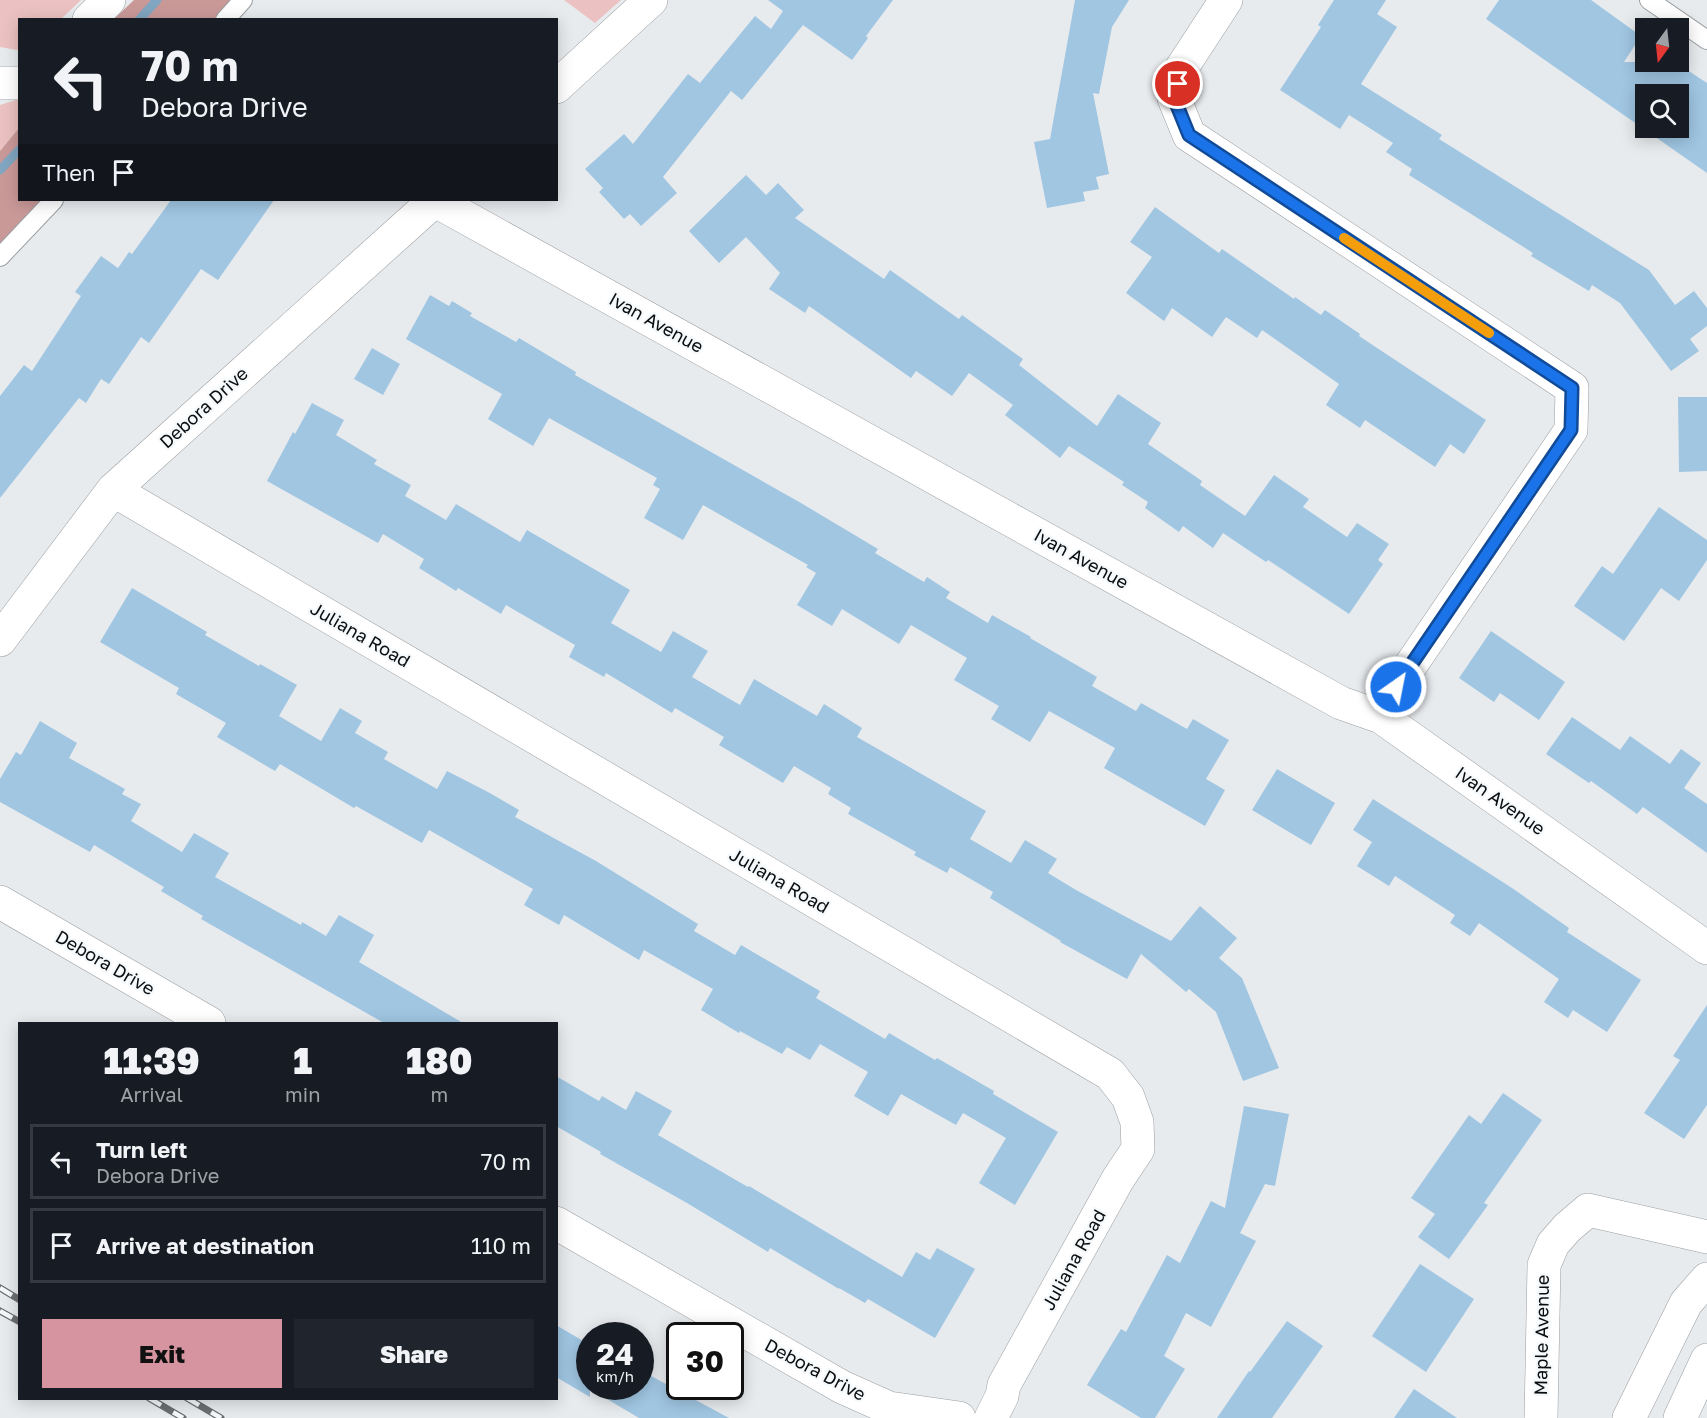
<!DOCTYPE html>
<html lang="en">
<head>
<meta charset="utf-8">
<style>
  body { margin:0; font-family:"Golos Text",sans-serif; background:#20242c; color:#f1f3f6; height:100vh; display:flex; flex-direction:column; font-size:22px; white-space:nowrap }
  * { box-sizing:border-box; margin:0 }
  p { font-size:20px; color:#9ea1a6 }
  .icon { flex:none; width:33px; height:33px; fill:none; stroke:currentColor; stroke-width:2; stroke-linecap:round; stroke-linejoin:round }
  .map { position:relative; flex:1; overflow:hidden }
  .drawer { position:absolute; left:18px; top:1022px; width:540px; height:378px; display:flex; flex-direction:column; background:#171b24; border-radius:0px; box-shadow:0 3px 15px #0003 }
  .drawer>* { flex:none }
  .top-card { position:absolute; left:18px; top:18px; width:540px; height:183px; border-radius:0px; box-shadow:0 3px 15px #0003; background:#171b24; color:#f1f3f6; overflow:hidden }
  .needle { width:39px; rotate:195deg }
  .fabs { position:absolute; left:1635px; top:18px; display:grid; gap:12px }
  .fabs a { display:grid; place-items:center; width:54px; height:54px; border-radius:0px; background:#171b24; box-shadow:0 3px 15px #0003; font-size:30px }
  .speed { position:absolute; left:576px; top:1322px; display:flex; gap:12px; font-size:30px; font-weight:700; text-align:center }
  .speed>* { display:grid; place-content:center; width:78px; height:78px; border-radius:50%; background:#171b24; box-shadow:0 3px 15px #0003; line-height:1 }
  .speed small { font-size:15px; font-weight:400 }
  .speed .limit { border:3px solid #111; border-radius:9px; background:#fff; color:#111 }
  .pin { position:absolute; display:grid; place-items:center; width:51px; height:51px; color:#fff; margin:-26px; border:3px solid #fff; border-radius:50%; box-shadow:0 2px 6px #0007 }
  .me { position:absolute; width:66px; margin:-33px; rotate:33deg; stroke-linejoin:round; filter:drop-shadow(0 0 4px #0008) }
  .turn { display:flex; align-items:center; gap:21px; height:126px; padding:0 24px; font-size:27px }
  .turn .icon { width:78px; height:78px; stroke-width:2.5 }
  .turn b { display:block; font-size:42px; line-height:51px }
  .then { display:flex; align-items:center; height:57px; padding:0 24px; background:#0003; gap:12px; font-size:22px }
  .eta { display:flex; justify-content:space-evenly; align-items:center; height:102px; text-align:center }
  .eta b { font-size:36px; font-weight:800; line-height:42px }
  .primary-button { display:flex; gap:12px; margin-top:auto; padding:12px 24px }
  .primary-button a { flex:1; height:69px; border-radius:0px; background:#d5949f; color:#111; font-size:24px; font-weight:800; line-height:69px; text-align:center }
  .primary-button a+a { background:#20242c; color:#f1f3f6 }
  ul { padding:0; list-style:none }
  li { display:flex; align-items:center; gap:18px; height:75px; margin:0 12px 9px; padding:0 12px; border:3px solid #363941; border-radius:0px }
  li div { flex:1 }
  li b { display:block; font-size:22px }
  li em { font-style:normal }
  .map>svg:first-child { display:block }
  .green { fill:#ebc2c1 }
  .forest { fill:#c99998 }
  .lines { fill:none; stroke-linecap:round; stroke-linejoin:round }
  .stream { stroke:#81a6c1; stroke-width:9 }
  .building { fill:#a0c6e2; fill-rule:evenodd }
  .lane-casing { stroke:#9b9ea1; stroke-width:20 }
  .street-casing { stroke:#9b9ea1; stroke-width:34 }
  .secondary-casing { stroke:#9b9ea1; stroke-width:34 }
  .lane { stroke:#fff; stroke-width:18 }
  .street { stroke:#fff; stroke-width:33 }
  .secondary { stroke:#fff; stroke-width:33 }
  .rail-casing { stroke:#6b6d6f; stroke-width:7 }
  .rail { stroke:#f5f9fb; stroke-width:4.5; stroke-dasharray:14; stroke-linecap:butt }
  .route-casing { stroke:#114b97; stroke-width:15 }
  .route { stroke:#1a73e8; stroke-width:10 }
  .slow { stroke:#f59e0b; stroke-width:10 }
  .labels { text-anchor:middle; stroke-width:4.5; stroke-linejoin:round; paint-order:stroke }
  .street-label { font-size:18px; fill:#0c0d0e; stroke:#f5f9fb }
</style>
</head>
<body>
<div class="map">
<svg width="1707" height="1418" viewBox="0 0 1707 1418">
  <rect width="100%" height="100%" fill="#e8ebee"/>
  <path class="green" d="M0 0H81L61 19 20 20 19 49 17 50 0 47Z
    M564 0H621L595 23Z
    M19 99V128L0 151V105Z"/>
  <path class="forest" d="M134 0H245L227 19 113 20Z
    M19 128 20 200H54L0 256V151Z"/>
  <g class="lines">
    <path class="stream" d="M139 20 157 0
      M0 170 20 149"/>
  </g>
  <path class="building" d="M768 0H893L866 36 868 38 852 60 803 25 742 100 731 91 663 177 677 193 641 226 630 214 624 219 599 192 603 188 585 169 624 134 633 144 688 74 700 83 755 16 771 29 783 11Z
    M1075 0H1129L1112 27 1099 94 1093 93 1109 174 1096 177 1099 189 1083 192 1085 201 1047 208 1034 142 1050 139Z
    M1334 0H1386L1377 14 1397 27 1361 84 1442 135 1439 139 1649 270 1675 305 1694 291 1707 308V326L1690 339 1699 351 1671 371 1620 303 1592 285 1589 291 1531 256 1533 253 1409 175 1412 169 1386 152 1393 143 1349 115 1340 129 1280 90 1321 27 1318 25Z
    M1499 0H1591L1641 36 1624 62H1675L1707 83V173L1486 19ZM1646 94H1678V128H1646Z
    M746 175 766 195 778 183 804 210 795 218 884 279 890 270 959 319 962 315 1023 359 1019 365 1097 426 1118 394 1161 423 1148 444 1202 481 1200 485 1245 516 1274 475 1309 499 1303 507 1347 537 1357 523 1389 544 1378 560 1383 564 1349 614 1268 560 1266 562 1223 533 1213 548 1183 526 1179 532 1145 508 1148 502 1122 485 1124 482 1069 446 1060 458 1005 415 1013 405 969 373 952 396 916 371 911 378 809 306 805 313 769 289 780 273 746 237 719 263 689 231Z
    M171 200H274L218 280 201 269 149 343 141 337 109 384 101 379 86 403 79 398 0 498V396L24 365 32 371 81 296 75 292 101 256 118 268 129 252 132 254Z
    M1155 207 1219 253 1222 249 1294 299 1295 297 1321 315 1325 310 1360 334 1359 336 1486 420 1464 454 1450 444 1435 467 1365 420 1360 428 1326 405 1339 384 1262 330 1257 338 1226 317 1212 337 1172 308 1164 321 1126 293 1152 257 1130 242Z
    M430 295 449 306 452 301 472 313 470 316 516 342 519 338 576 372 575 375 801 503 878 549 875 553 924 582 927 577 950 592 946 598 988 623 992 615 1031 637 1030 638 1097 677 1092 686 1136 711 1141 703 1187 729 1193 719 1229 740 1206 779 1225 790 1205 826 1104 768 1115 748 1049 711 1030 742 991 719 999 706 954 680 967 658 911 625 899 644 842 609 832 626 797 605 816 573 806 567 808 565 703 505 683 540 644 518 660 489 653 485 657 478 549 418 533 446 488 419 502 394 406 339Z
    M372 348 400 364 383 395 354 379Z
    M1678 397H1707V471L1679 472Z
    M312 403 344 420 336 435 377 460 374 464 411 485 405 496 446 520 456 504 520 542 527 530 630 590 611 623 661 652 673 631 708 651 692 677 740 705 754 679 817 716 824 704 862 728 857 737 986 811 970 839 1011 863 1025 840 1057 859 1048 873 1076 890 1171 941 1200 906 1237 938 1219 958 1242 978 1279 1068 1243 1081 1216 1012 1189 989 1186 992 1141 954 1127 979 1060 942 1061 941 990 898 993 892 950 867 947 873 914 855 916 852 848 814 851 808 828 794 831 788 794 766 783 783 719 745 724 737 675 708 672 713 606 673 604 677 569 657 575 645 506 605 501 614 458 588 456 591 419 568 424 559 383 534 378 543 267 481 293 432 295 434Z
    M1659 507 1707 540V560L1679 601 1661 588 1624 641 1574 606 1602 566 1613 574Z
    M132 588 207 632 205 635 259 666 260 664 297 685 279 716 321 741 340 708 362 721 355 733 388 752 384 759 437 789 447 771 488 792 519 810 515 817 596 861 698 924 694 931 735 955 741 945 820 991 816 998 885 1039 889 1033 935 1060 937 1058 994 1091 993 1094 1058 1132 1015 1205 979 1183 1006 1138 963 1113 956 1125 901 1094 888 1116 854 1096 868 1072 820 1044 810 1060 787 1047 782 1054 740 1031 739 1033 701 1010 713 989 644 950 639 960 564 915 559 925 524 905 533 889 429 830 422 843 356 806 354 808 280 764 275 771 217 737 226 723 176 694 179 688 100 642Z
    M1491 631 1565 682 1539 720 1500 693 1494 702 1459 678Z
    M1572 717 1620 750 1630 736 1670 764 1681 749 1701 763 1684 788 1707 804V853L1643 807 1637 814 1591 781 1589 783 1546 754Z
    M40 721 77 743 69 758 125 789 122 794 141 804 131 821 182 852 194 833 229 853 215 877 301 925 302 922 326 936 339 915 374 935 359 962 463 1023H384L201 919 203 916 161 891 164 887 94 845 90 852 0 802V779L16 752 21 755Z
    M1277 769 1335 803 1311 845 1252 810Z
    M1373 799 1512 888 1569 928 1567 932 1641 980 1607 1032 1573 1010 1568 1018 1544 1002 1559 979 1479 923 1470 936 1450 923 1455 915 1395 876 1389 886 1357 866 1372 842 1353 830Z
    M1707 1005V1105L1684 1139 1644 1113 1680 1060 1673 1056Z
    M556 1076 599 1101 602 1096 626 1110 636 1091 672 1111 658 1135 748 1187 749 1186 902 1277 916 1252 930 1260 937 1248 975 1269 935 1338 868 1299 865 1303 839 1288V1289L770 1248 768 1252 687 1203 600 1154 601 1152 556 1126Z
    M1503 1093 1542 1120 1484 1203 1488 1205 1449 1259 1418 1237 1435 1214 1411 1198 1469 1115 1481 1124Z
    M1244 1106 1289 1114 1275 1186 1265 1184 1240 1233 1256 1241 1211 1327 1186 1313 1164 1356 1185 1369 1155 1418H1141L1087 1385 1121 1329 1126 1332 1167 1255 1180 1263 1211 1201 1225 1208Z
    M1420 1264 1474 1299 1426 1372 1372 1336Z
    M1287 1321 1323 1346 1272 1418H1217L1249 1371 1250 1372Z
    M556 1325 590 1345V1386H640V1370L729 1418H639L590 1389V1397L556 1377Z
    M1414 1389 1457 1418H1394Z"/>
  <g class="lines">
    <g class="lane-casing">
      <path id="lane" d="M1649 0 1707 40
        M225 20 243 0
        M0 257 54 200"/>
    </g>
    <g class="street-casing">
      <path id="street" d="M1226 0 1181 69 1174 98 1189 135 1572 388 1571 430 1402 678 1381 717
        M89 20 109 0
        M0 83H20
        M556 87 651 0
        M434 200 1341 703 1381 717 1707 948
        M113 490 1110 1074 1128 1097 1137 1122 1138 1149 1118 1179 1004 1385 1002 1396 991 1418
        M0 640 113 490 435 200
        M0 902 209 1023
        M556 1223 842 1387 889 1408 959 1418
        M1541 1418 1544 1265 1553 1244 1567 1228 1588 1210 1707 1237"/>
    </g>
    <g class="secondary-casing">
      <path id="secondary" d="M1629 1418 1686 1303 1707 1279
        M1680 1418 1707 1360"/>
    </g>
    <use href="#lane" class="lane"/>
    <use href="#street" class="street"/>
    <use href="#secondary" class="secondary"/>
    <g class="rail-casing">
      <path id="rail" d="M0 1288 20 1300
        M0 1311 20 1322
        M149 1398 183 1418
        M187 1398 221 1418"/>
    </g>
    <use href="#rail" class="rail"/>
  </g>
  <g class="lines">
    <g class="route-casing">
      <path id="route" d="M1178 84 1174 98 1189 135 1572 388 1571 430 1396 687"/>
    </g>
    <use href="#route" class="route"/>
    <path class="slow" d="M1344 238 1489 333"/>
  </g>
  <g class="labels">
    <g class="street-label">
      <text transform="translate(656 323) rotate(29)" y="6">Ivan Avenue</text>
      <text transform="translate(204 408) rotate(-42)" y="6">Debora Drive</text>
      <text transform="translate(1081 559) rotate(29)" y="6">Ivan Avenue</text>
      <text transform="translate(360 635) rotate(30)" y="6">Juliana Road</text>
      <text transform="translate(1500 801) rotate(35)" y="6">Ivan Avenue</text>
      <text transform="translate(779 881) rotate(30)" y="6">Juliana Road</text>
      <text transform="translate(105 963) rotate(30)" y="6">Debora Drive</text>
      <text transform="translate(1074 1260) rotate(-61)" y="6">Juliana Road</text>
      <text transform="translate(1542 1335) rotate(-89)" y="6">Maple Avenue</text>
      <text transform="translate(815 1370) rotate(28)" y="6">Debora Drive</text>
    </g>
  </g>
</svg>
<div class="fabs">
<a><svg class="needle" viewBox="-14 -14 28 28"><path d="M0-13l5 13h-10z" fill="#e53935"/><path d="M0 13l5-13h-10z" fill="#9ea1a6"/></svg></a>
<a><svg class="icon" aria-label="search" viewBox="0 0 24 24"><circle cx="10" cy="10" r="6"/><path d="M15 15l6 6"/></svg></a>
</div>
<div class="speed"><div>24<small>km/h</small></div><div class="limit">30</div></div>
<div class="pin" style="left:1178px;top:84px;background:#d93025"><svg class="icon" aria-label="arrive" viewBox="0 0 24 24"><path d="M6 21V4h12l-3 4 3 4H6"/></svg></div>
<svg class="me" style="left:1396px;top:687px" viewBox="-20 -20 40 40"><circle r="17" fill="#1a73e8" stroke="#fff" stroke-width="3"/><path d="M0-11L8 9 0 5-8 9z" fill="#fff"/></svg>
<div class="top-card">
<div class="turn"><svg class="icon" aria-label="left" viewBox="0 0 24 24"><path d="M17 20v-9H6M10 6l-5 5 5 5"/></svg><div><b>70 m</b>Debora Drive</div></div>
<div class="then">Then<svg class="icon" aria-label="arrive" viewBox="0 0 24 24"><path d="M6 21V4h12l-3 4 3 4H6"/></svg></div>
</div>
<section class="drawer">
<div class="eta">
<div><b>11:39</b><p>Arrival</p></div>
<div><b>1</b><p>min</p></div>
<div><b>180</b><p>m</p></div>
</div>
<ul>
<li><svg class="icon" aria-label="left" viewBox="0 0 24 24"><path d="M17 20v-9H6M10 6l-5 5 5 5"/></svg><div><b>Turn left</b><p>Debora Drive</p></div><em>70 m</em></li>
<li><svg class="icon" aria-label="arrive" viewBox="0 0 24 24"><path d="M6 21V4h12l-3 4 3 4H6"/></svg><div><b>Arrive at destination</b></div><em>110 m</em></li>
</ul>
<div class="primary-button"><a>Exit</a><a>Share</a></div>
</section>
</div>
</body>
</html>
